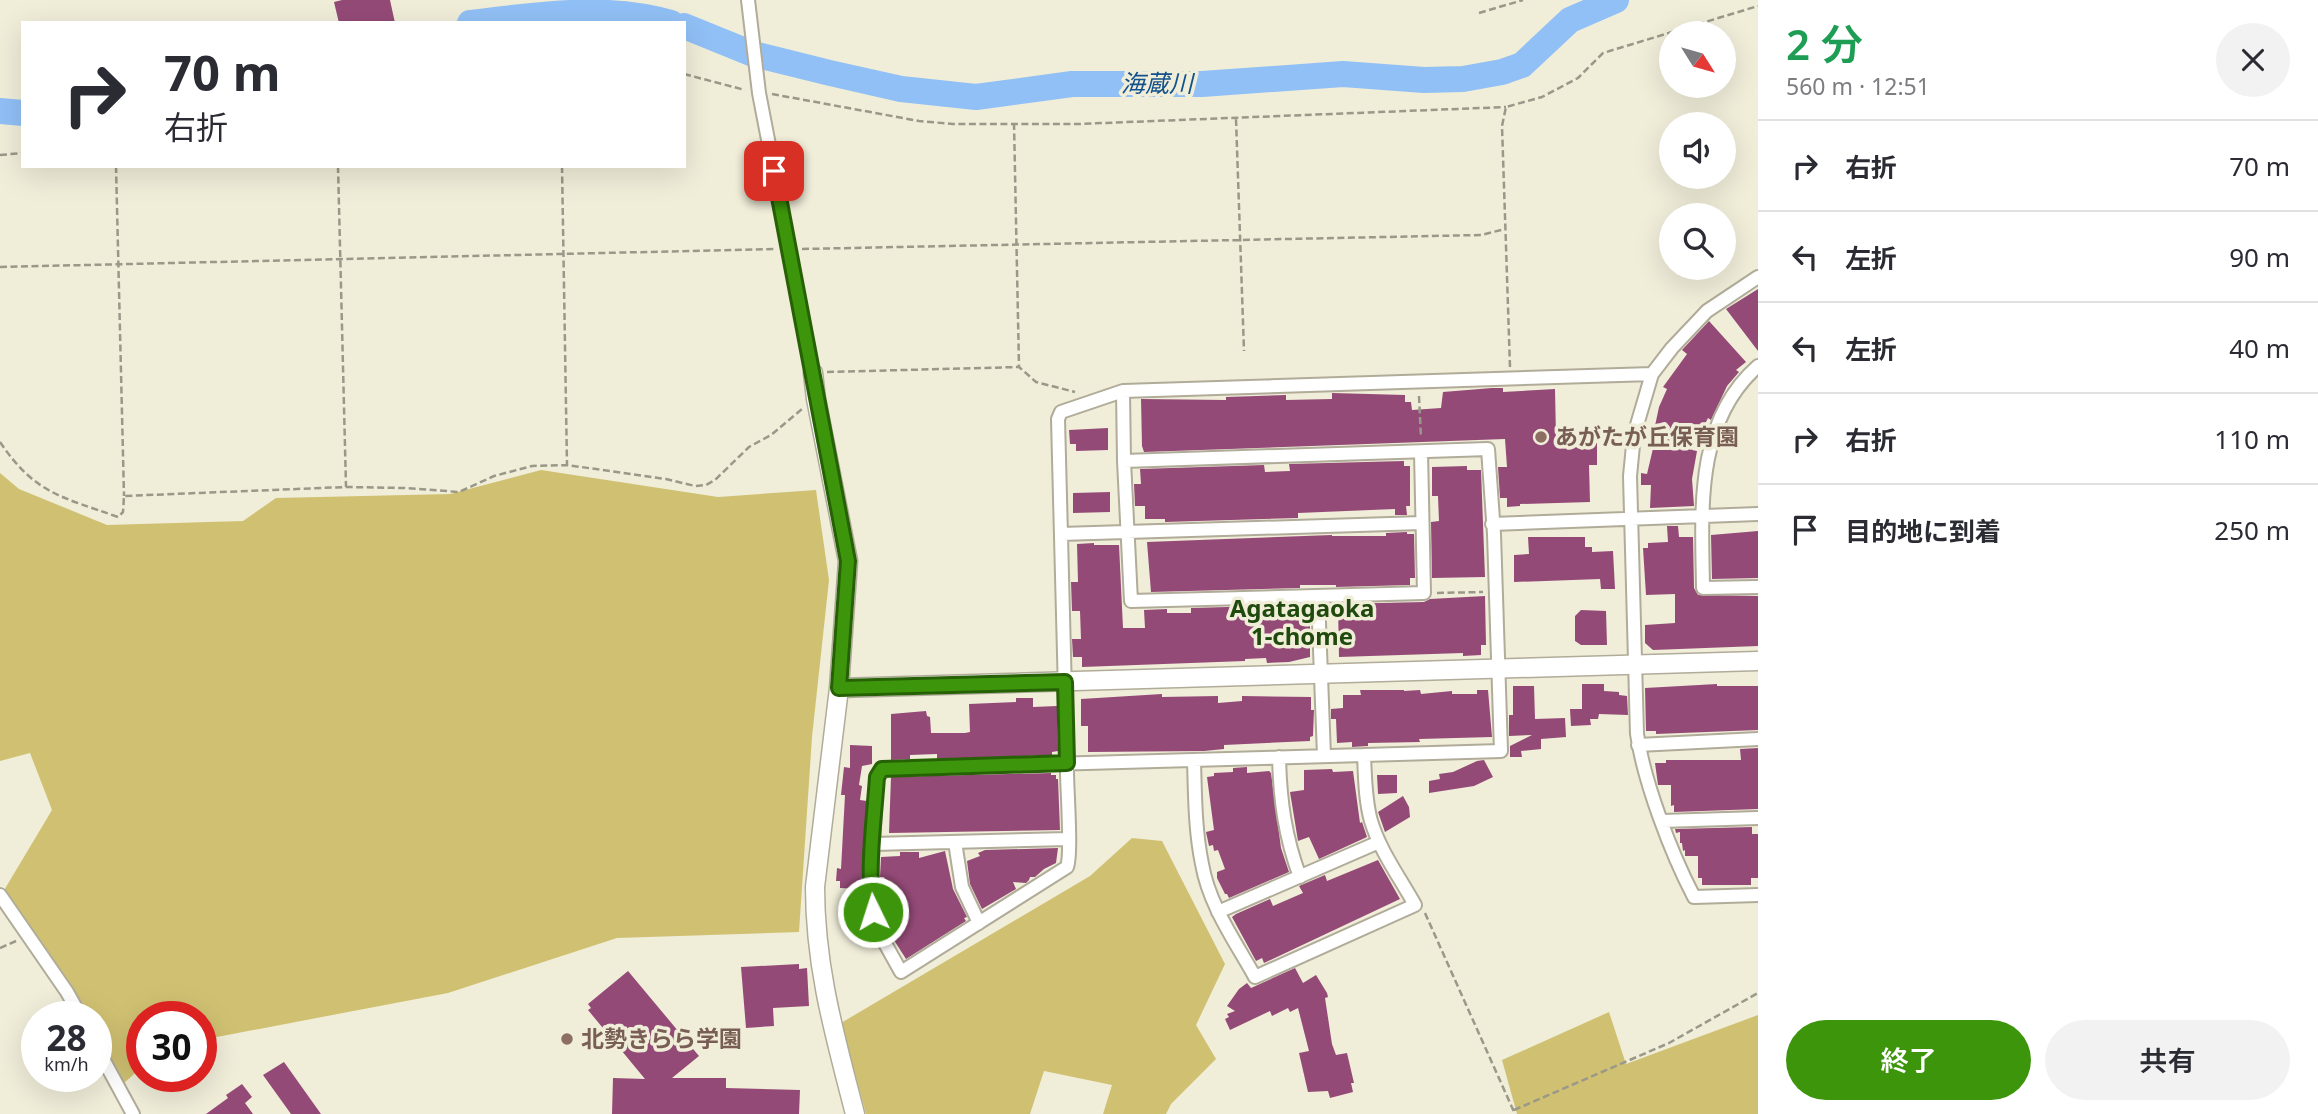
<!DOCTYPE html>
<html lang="ja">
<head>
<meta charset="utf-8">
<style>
  body { margin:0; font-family:"Noto Sans","Noto Sans JP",sans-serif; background:#f2f2f3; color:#2b2b33; height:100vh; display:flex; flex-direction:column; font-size:26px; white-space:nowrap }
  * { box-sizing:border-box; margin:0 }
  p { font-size:23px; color:#7c7c81 }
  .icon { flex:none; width:38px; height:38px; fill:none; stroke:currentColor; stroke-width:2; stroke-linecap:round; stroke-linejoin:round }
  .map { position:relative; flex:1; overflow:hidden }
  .details { display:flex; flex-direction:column; background:#fff; width:560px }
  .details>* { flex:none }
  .hud { position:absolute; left:21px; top:21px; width:665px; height:147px; border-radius:0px; box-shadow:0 7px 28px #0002; background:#fff; color:#2b2b33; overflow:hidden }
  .needle { width:46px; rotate:127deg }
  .fabs { position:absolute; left:1659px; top:21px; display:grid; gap:14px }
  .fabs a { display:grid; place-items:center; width:77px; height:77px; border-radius:50%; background:#fff; box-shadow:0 7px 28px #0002; font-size:35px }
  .speed { position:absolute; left:21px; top:1001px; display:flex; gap:14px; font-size:35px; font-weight:700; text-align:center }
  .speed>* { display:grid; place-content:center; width:91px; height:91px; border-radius:50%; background:#fff; box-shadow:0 7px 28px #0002; line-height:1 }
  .speed small { font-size:18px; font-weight:400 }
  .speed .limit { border:10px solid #d22; background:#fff; color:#111 }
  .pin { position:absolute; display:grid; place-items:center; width:60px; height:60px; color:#fff; margin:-30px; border-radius:14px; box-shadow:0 4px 10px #0006 }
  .me { position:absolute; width:77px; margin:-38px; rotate:356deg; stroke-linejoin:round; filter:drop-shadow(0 0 5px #0008) }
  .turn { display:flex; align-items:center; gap:24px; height:147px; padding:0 28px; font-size:32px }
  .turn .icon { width:91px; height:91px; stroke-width:2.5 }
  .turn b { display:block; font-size:49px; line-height:60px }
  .round { display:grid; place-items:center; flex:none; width:74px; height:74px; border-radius:37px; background:#f2f2f3 }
  .head { display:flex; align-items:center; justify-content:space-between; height:119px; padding:0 28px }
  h1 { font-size:42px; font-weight:600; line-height:52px; color:#1e9e55 }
  .primary-button { display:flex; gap:14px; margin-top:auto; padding:14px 28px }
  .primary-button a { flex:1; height:80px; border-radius:42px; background:#3c950a; color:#fff; font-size:28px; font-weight:600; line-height:80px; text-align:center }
  .primary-button a+a { background:#f2f2f3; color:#2b2b33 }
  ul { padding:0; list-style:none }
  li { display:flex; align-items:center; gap:21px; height:91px; padding:0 28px; border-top:2px solid #e1e1e2 }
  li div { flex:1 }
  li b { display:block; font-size:26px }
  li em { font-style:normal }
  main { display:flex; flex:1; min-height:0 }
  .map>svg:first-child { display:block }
  .green { fill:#d0c172 }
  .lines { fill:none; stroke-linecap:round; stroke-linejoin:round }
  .river { stroke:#91c0f6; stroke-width:26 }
  .building { fill:#944a77 }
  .street-casing { stroke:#b0ac99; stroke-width:16 }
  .secondary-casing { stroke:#b0ac99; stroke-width:21 }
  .path { stroke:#9a9889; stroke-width:2.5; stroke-dasharray:7 3.5; stroke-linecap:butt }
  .street { stroke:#fff; stroke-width:12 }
  .secondary { stroke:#fff; stroke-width:18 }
  .route-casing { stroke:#276106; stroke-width:18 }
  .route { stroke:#3c950a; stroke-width:12 }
  .education-dot { fill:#8d6e63; stroke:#f0edd9; stroke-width:2.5 }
  .labels { text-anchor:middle; stroke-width:7; stroke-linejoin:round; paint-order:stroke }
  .education-label { font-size:23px; font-weight:bold; fill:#785e54; stroke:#f0edd9; text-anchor:start }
  .water-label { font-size:24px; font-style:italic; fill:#12518c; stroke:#f0edd9 }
  .neighbourhood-label { font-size:24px; font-weight:bold; fill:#1f490d; stroke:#f0edd9 }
</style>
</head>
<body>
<main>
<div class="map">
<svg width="1758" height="1114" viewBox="0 0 1758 1114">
  <rect width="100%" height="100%" fill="#f0edd9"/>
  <path class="green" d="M541 470 718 497 816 490 829 580 812 737 799 932 617 938 448 993 201 1040V1017H142V1067L124 1083 96 1039V1017H82L3 892 52 810 30 753 0 761V473L19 489 107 525 243 521 276 498 450 494Z
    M1132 838 1162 841 1225 964 1196 1025 1216 1059 1171 1104 1166 1114H1103L1112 1085 1044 1071 1030 1114H866L841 1023 1090 876Z
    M1609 1012 1626 1064 1758 1015V1114H1517L1502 1060Z"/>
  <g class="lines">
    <path class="river" d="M470 23C537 15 605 4 671 23
      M684 26 753 54 830 73 901 89 976 97 1072 84H1202L1343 74 1424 80 1463 79 1502 72 1522 65 1570 20 1616 0
      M0 111 23 113"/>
  </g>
  <path class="building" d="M342 0H390L395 23H339L334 2Z
    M1758 289V351L1726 309Z
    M1709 321 1746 362 1736 370 1739 372 1727 386 1711 420 1708 418 1692 450 1697 451 1692 479 1694 506 1650 508 1651 485H1641V473L1647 474 1655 440H1652L1659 407 1667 389 1663 387 1687 354 1682 350Z
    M1492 388H1503V392L1555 389 1556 438H1578V444L1597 443V465H1589L1590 502 1520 504V506L1507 507V498H1500L1498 467H1507L1505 439 1144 452 1142 446 1141 399 1226 400V397L1286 395V400L1332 399V393L1405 395V402H1411L1412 410 1441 408 1443 392Z
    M1108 428V450L1076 451V444H1070L1069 430Z
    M1404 461V466H1410V506H1406L1407 515H1395V509L1298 513V518L1165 522V519H1145V506H1135L1134 484H1141L1140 469 1264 465 1265 472 1290 471 1289 464Z
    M1467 466V470H1481L1485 577 1432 578 1431 522 1439 521 1438 496H1432V467Z
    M1110 492V512L1073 513V493Z
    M1667 526H1678L1679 537H1693L1694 588 1698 595 1758 596V646L1653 650 1645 643V625L1675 623V594L1646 595 1643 548H1648V543L1668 542Z
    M1758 531V578L1712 579 1711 535Z
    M1407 532V534H1414L1415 578H1410V585L1336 587V585H1300V588L1151 592 1147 542 1332 535V536H1386V533Z
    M1528 537H1585V547H1592V552L1613 551 1615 589H1601L1600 579 1514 582V555L1529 554Z
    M1094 543V545H1119L1123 628H1145L1144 610 1167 609V613H1191V608L1300 605 1301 607H1310V657L1289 662 1267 663 1266 658 1245 659V661L1082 667V657H1073L1072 639H1081L1080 611H1072L1071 582H1078L1077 544Z
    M1485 596 1486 645H1481V655L1463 656V653L1339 657 1338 604 1424 602 1430 599Z
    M1581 610 1606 611 1607 645H1581L1575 641V616Z
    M1582 684H1604V691L1619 692V695L1627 696 1628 715 1599 714 1598 719H1590L1591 725 1571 726 1570 709H1582Z
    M1717 684V686H1758V730L1656 734V731H1646L1645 688Z
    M1513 686H1534L1535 719 1565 718 1566 737 1541 739V749L1521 751 1522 757H1510V746L1532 735 1509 736V715H1513Z
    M1360 690H1404V691L1420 690 1421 694 1452 691V694H1477V690H1488L1492 737 1419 739 1420 742 1368 743V746L1352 747V742L1337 743 1336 719H1331V709L1343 708V695H1361Z
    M1162 694V697L1218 696V703L1242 701V696L1311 697V710H1314L1313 736 1310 737V741L1224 745V749L1204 751 1088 752V726H1081V699Z
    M1016 698H1033V707L1057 706 1058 751 1052 752V755L937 759V754L910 755V759L891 760V714L926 711 927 716 930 717 931 733H965L970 732 969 704 1016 702Z
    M850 745 872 746V764L862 766 859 785 862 786 860 800 867 801 861 889 840 888V881H836L837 868 841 869 845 795H841L844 767 850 768Z
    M1758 748V809L1674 812V805L1671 806V785H1658L1655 763H1666V760H1741L1740 749Z
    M1484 760 1493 777 1474 786 1429 793V781L1440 779 1439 774 1453 772 1477 761Z
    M1247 767V773L1269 771 1271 773 1281 848 1289 872 1229 898 1227 894H1225L1217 878V872L1225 869 1218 850 1214 851 1213 845 1209 846 1206 832 1214 830 1207 777 1214 776V773L1233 772V768Z
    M1332 769 1333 772 1353 771 1360 823 1362 822 1367 837 1319 859 1309 837 1298 841 1290 792 1304 790V770Z
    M1051 773V775H1056V779H1058L1060 830 889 833 891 777Z
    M1377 775H1397V793L1378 794Z
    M1403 796 1409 807 1410 817 1385 832 1378 812Z
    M1752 827V834H1758V878H1751V885H1702V878H1698V856H1685V850L1683 851 1682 843H1680V832L1676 833 1675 829Z
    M1058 848 1056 863 1044 869 1035 877H1030L1029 880 1026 883 1013 882 1016 889 982 909 970 884 967 861 980 856 978 853 985 850Z
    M945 851 953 889 967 917 964 918 966 921 906 959 885 926 882 909 893 906 884 877H880L881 857 900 856V852H919V858Z
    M1378 860 1400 899 1264 963 1262 958 1256 961 1232 917 1236 914 1270 899 1273 906 1303 893 1299 886 1325 875 1327 881Z
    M799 964V969L807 968 809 1006 773 1008 774 1026 746 1028 741 967Z
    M1295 968 1303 983 1316 975 1327 993 1328 997 1325 998 1332 1044 1336 1055 1347 1053 1354 1083H1351L1353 1092 1330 1098 1328 1091 1308 1092 1299 1053 1309 1051 1298 1008 1290 1012 1288 1008 1272 1016 1270 1011 1230 1030 1225 1019 1229 1017 1227 1014 1235 1011 1227 1006 1239 989 1247 983 1251 988Z
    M628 971 699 1056 672 1078H726V1088L800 1090 799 1114H612L613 1078 645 1079 588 1010 591 1008 588 1004Z
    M284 1062 321 1114H291L263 1075Z
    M242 1084 252 1097 245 1103 253 1114H206L228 1098 226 1095Z"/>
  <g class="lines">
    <g class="street-casing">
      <path id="street" d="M748 0 759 93 813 373
        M1758 277 1707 311 1672 348 1652 374 1634 435 1630 476 1637 734C1644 782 1671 853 1694 897L1758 895
        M1758 366C1694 422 1702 512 1703 588L1758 587
        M1123 391 1124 461 1131 601 1424 593 1421 452
        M1124 461 1488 449 1494 534 1501 751 882 769 877 777 870 891 877 929 901 972 1067 867C1072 854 1067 790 1067 771 1064 654 1061 536 1058 419L1061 412 1123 391 1652 374
        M1492 524 1758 514
        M1061 534 1422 523
        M1318 596 1324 756
        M1638 745 1758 739
        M1279 757C1280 800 1285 837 1300 877
        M1194 760C1195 795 1195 830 1202 864 1209 905 1235 941 1255 977L1415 905C1400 878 1380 851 1371 821 1365 800 1365 776 1364 755
        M1662 821 1758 818
        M955 842 962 887 979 923
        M873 844 1068 839
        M0 895 67 992 81 1017
        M1218 912 1379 842
        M96 1046 133 1114"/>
    </g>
    <g class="secondary-casing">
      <path id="secondary" d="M813 373 816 399 848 561 839 688 815 887C815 968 835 1036 855 1114
        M839 688 1758 661"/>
    </g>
    <path class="path" d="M1479 13 1523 0
      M684 74 745 90
      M772 94 919 121 953 124H1078L1506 107
      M1236 119 1244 351
      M1014 123 1019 367
      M0 155 23 153
      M116 166 124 496
      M338 166 346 487
      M562 166 567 465
      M802 249 1481 235 1505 229
      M0 267 775 249
      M1510 367 1502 126 1506 107 1542 97 1578 78 1603 53 1758 6
      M827 372 1019 367 1036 382 1075 392
      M1419 396 1421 438
      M0 442C35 494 62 497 118 517L123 512 124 496 346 487 405 488 459 492 494 476 532 466 567 465 666 479 695 486 706 485 715 480 749 447 771 435 802 409
      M1437 593 1483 592
      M1425 913 1515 1114
      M0 948 16 941
      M1514 1110 1669 1043 1758 993"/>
    <use href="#street" class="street"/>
    <use href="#secondary" class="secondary"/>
  </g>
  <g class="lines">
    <g class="route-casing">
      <path id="route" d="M774 171 848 561 839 688 1065 682 1067 763 882 769 877 777C874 821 867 868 873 912"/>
    </g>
    <use href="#route" class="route"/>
  </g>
  <g class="education-dot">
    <circle cx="1541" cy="437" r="7"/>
    <circle cx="567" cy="1039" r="7"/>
  </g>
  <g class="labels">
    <g class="education-label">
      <text x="1555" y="445">あがたが丘保育園</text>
      <text x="581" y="1047">北勢きらら学園</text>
    </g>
    <g class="water-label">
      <text x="1157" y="92">海蔵川</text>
    </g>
    <g class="neighbourhood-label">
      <text x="1302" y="617">Agatagaoka<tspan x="1302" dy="28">1-chome</tspan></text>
    </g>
  </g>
</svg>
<div class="fabs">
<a><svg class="needle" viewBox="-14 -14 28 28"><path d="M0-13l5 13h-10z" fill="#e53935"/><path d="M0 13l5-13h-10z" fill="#7c7c81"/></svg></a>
<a><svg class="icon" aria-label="sound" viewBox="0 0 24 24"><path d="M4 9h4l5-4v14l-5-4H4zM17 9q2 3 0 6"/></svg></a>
<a><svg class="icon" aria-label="search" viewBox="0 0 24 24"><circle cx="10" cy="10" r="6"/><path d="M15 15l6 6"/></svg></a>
</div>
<div class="speed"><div>28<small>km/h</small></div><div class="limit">30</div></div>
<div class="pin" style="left:774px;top:171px;background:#d93025"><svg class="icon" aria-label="arrive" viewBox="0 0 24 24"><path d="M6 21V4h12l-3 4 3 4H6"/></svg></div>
<svg class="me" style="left:873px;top:912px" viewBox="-20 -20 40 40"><circle r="17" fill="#3c950a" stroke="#fff" stroke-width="3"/><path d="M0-11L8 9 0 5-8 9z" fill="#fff"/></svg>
<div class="hud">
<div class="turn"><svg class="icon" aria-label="right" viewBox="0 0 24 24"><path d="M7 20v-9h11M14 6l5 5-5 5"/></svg><div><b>70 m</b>右折</div></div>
</div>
</div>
<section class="details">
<div class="head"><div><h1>2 分</h1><p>560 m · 12:51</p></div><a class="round"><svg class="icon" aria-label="close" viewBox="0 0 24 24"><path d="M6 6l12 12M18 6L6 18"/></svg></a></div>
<ul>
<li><svg class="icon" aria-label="right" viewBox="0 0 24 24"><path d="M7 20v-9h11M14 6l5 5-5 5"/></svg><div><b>右折</b></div><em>70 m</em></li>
<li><svg class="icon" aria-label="left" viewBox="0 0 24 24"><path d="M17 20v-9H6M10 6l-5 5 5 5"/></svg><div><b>左折</b></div><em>90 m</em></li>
<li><svg class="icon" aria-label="left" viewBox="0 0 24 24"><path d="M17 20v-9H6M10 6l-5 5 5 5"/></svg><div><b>左折</b></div><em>40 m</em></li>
<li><svg class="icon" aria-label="right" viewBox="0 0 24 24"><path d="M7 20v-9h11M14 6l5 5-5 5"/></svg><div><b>右折</b></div><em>110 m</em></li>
<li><svg class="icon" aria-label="arrive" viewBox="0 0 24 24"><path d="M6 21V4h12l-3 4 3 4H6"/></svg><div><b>目的地に到着</b></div><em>250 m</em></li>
</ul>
<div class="primary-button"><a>終了</a><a>共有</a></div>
</section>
</main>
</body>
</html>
